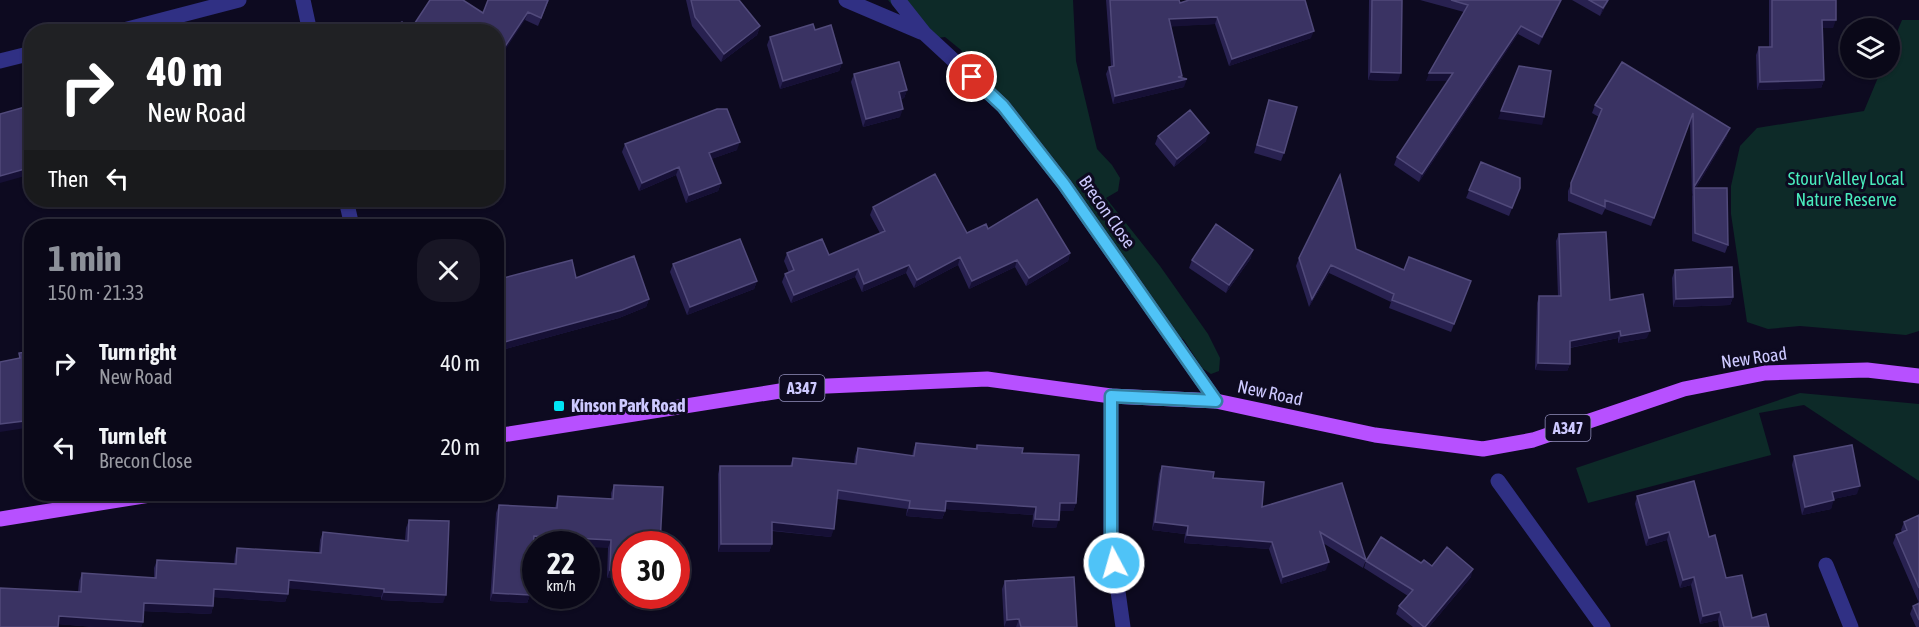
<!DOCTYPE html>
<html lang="en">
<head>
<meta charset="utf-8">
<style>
  body { margin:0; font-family:"Asap Condensed",sans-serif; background:#181625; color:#f1f3f6; height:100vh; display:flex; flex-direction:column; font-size:22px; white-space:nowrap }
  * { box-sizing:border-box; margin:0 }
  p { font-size:20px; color:#999aa2 }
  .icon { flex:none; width:33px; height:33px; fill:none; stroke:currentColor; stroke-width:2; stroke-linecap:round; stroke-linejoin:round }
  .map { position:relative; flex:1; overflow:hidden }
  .details { position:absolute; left:24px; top:219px; width:480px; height:282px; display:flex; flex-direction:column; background:#0a0818; border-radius:24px; box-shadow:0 2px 4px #0004,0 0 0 2px #2a2937 }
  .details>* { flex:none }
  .hud { position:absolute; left:24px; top:24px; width:480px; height:183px; border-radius:24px; box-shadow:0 2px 4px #0004,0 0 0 2px #2a2937; background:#202124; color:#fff; overflow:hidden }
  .fabs { position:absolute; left:1840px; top:18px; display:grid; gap:12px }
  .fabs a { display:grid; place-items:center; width:60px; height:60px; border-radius:50%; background:#0a0818; box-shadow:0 2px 4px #0004,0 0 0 2px #2a2937; font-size:30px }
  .speed { position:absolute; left:522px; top:531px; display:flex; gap:12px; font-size:30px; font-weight:700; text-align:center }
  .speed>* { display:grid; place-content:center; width:78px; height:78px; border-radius:50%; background:#0a0818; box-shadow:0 2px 4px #0004,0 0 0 2px #2a2937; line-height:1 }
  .speed small { font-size:15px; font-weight:400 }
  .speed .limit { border:9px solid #d22; background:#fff; color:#111 }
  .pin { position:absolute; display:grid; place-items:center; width:51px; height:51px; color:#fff; margin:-26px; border:3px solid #fff; border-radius:50%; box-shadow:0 2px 6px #0007 }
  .me { position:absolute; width:66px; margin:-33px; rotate:354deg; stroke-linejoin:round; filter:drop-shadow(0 0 4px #0008) }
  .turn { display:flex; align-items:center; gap:21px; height:126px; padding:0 24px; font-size:27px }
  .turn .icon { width:78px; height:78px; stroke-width:2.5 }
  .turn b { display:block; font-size:42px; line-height:51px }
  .then { display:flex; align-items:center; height:57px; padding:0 24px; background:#0003; gap:12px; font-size:22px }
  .round { display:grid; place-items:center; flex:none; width:63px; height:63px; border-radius:24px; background:#181625 }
  .headline { display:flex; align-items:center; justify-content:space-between; height:102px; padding:0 24px }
  h1 { font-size:36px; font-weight:700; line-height:45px; color:#8c9099 }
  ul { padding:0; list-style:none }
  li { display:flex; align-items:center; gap:18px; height:84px; padding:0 24px }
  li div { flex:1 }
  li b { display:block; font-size:22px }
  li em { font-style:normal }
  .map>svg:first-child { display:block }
  .green { fill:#0d2a28 }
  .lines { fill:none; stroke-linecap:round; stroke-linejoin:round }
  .street { stroke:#303084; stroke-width:15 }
  .primary { stroke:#b750ff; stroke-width:15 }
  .wall { fill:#282150 }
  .shaded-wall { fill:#161035 }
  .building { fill:#3a3363; stroke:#514a7b; stroke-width:1.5 }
  .route-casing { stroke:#337fa1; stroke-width:15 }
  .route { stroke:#4fc3f7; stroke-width:10 }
  .poi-dot { fill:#00e5f4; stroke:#0d0a20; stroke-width:2 }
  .labels { text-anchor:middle; stroke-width:6; stroke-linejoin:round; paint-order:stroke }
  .shield { fill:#0d0a20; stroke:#9390bc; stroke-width:1.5 }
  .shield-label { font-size:16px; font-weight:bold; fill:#cdc9ff }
  .park-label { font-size:18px; fill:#49ebbc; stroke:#0d0a20 }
  .street-label { font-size:18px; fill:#cdc9ff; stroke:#0d0a20 }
  .poi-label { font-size:18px; font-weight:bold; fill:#cdc9ff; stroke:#0d0a20; text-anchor:start }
</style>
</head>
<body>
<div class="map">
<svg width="1919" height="627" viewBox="0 0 1919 627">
  <rect width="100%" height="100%" fill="#0d0a20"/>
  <path class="green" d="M888 0H1073L1076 61 1097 149 1112 165 1120 178 1118 191 1106 198 1160 266 1208 334 1220 358 1219 371 1211 374 1202 368 1184 340 1168 327 976 75 961 50 945 37 921 40Z
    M1902 20H1919V331L1906 335 1800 326 1768 329 1747 322 1731 214V186L1740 146 1757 128 1864 111 1882 68H1890V49Z
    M1800 393 1919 404V481L1804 405 1759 413 1771 455 1588 503 1576 468Z"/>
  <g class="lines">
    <path class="street" d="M303 0 310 32
      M846 0 921 32
      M898 0 924 33 1003 106 1064 184 1216 401
      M116 32 239 0
      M0 61 32 53
      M346 200 352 226
      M1111 396V542L1123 627
      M1498 481 1603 627
      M1826 565 1851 627"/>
    <path class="primary" d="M496 436 805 387 987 379 1111 396 1216 401 1375 435 1483 449 1533 440 1684 389 1765 373 1867 370 1919 376
      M0 519 156 494"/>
  </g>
  <path class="wall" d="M549 0 538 26 525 20 483 13Z
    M686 0H739L760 26 757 35 721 62 692 26Z
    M1106 0H1179L1180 3 1311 38 1229 66 1215 24 1171 26 1181 78 1184 87 1113 104 1106 74 1109 67 1111 66Z
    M1369 0H1402L1398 81 1368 80Z
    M1420 0H1562L1539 45 1518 34 1419 182 1394 165 1397 157 1448 81H1426L1464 12Z
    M1572 0H1609L1600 16Z
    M1769 0H1836L1833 28H1823L1824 80 1821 88 1757 90 1756 55 1759 47H1769Z
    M815 30 842 63 839 71 780 89 767 45 770 37Z
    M1622 62 1727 136 1696 188 1728 245 1725 253 1692 241V196L1693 193 1692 195 1690 121 1651 226 1605 209 1602 215 1568 201V191L1599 117 1592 113 1595 105Z
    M854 74 907 90 904 98 901 99 900 117 863 127 851 82Z
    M1269 100 1284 153 1281 161 1254 153Z
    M1158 136 1206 141 1174 167 1155 144Z
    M625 144 737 150 711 159 721 183 718 191 686 203 676 175 639 191 622 152Z
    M1481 162 1520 188 1509 216 1466 198Z
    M873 207 967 233 988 229 1070 253 1068 261 1026 286 1015 267 969 289 958 265 914 288 906 273 862 292 855 277 791 303 782 282 785 274 789 273 784 261 787 253 829 255 880 233 870 215Z
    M1559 234 1610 300 1647 338 1618 343V338L1570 348V364L1567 371 1535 370 1537 303 1539 296H1558L1556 241Z
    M1356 249 1404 270 1471 281 1451 332 1389 308 1391 302 1329 273 1309 307 1296 266 1299 258Z
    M1251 258 1226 293 1189 268 1192 260Z
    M673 264 757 281 754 289 687 315 670 272Z
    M1675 270 1733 297 1730 305 1673 307 1672 278Z
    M576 278 649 299 646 307 619 318 498 351 496 343V280Z
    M916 443 975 449 977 445 1022 453 1076 503 1073 511H1060L1056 528 1032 527 1033 515 946 509 942 519 906 516 907 509 837 499 831 537 772 531V544L769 552H718V474L720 466H790L793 458 854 464 855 456 858 448 912 456 913 451Z
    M1794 456 1857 494 1833 499 1831 509 1802 515 1792 465Z
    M1162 466 1213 478 1262 507 1342 483 1366 560 1363 568 1323 543 1326 570 1281 584 1269 549 1184 543 1185 534 1152 530 1159 474Z
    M614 485 663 487 607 578 608 548 586 544H533L530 595 527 603 490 601 496 513 499 505 555 508 558 496 611 499V493Z
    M1637 496 1709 537 1726 578 1752 618 1769 627H1719L1718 620 1700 624 1691 585 1680 588 1667 540 1646 546 1635 504Z
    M1919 515V603L1893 543 1896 535 1902 532 1901 530 1904 522Z
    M409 520 443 603 381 600V597L289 588 288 594 285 602 214 597 213 606 211 614 143 611V622L141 627H95L58 624 0 627 78 592 79 581 82 573 154 578V568L157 560 234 563 235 555 237 548 319 553 320 540 323 532 405 540 406 528Z
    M1366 561 1421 563 1471 577 1429 627H1413L1396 614 1399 606 1408 596 1364 568Z
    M1005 581 1077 627H1004L1002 589Z
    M1919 603V627H1916L1910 614 1913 606Z"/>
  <path class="shaded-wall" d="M1561 0H1562L1539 45 1542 37Z
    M1608 0H1609L1600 16 1603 8Z
    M528 12 525 20 496 64V60Z
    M1217 17 1215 24 1166 27 1169 19Z
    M1822 20H1836L1833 28H1819Z
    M760 26 757 35 721 62 724 54Z
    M1521 26 1518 34 1419 182 1422 174Z
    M1314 31 1311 38 1229 66 1232 59Z
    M842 63 839 71 780 89 783 81Z
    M1371 72 1401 73 1398 81 1368 80Z
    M1429 73H1453L1450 81H1426Z
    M1182 76 1180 81 1187 79 1184 87 1113 104 1115 96Z
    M1824 80 1821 88 1757 90 1760 82Z
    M907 90 904 98 896 101 899 92Z
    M903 109 900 117 863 127 866 119Z
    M1501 111 1544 117 1542 125 1498 119Z
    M1730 128 1727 136 1695 190 1694 188 1692 195 1694 187Z
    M1209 133 1206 141 1174 167 1177 159Z
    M740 142 737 150 706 161 709 153Z
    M32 167V174L0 183V176Z
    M679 167 676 175 639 191 642 183Z
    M721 183 718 191 686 203 689 195Z
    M1253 250 1251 258 1226 293 1229 285Z
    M1070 253 1068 261 1026 286 1029 278Z
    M960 257 958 265 914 288 917 280Z
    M1017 260 1015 267 969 289 972 281Z
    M909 265 906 273 862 292 864 284Z
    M1331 265 1329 273 1309 307 1312 299Z
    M858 269 855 277 791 303 794 295Z
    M757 281 754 289 687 315 690 307Z
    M1733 297 1730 305 1673 307 1676 299Z
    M649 299 646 307 619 318 498 351 501 343Z
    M1620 331 1618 338 1568 348 1570 341Z
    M1650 331 1647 338 1618 343 1621 336Z
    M1538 363 1570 364 1567 371 1535 370Z
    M32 420V427L0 432V424Z
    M1860 486 1857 494 1829 500 1832 492Z
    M1834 500 1831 509 1802 515 1805 507Z
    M946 501 1036 507 1033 515 943 509Z
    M1060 503H1076L1073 511H1057Z
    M909 508 945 511 942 519 906 516Z
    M1035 519 1059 520 1056 528 1032 527Z
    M772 522 834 529 831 537 769 530Z
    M1155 522 1188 526 1185 534 1152 530Z
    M1669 532 1667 540 1646 546 1649 538Z
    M1187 535 1272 542 1269 549 1184 543Z
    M534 536 611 540 608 548 586 547V544H531Z
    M721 544H772L769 552H718Z
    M1329 562 1326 570 1281 584 1283 577Z
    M1473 569 1471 577 1429 627H1425Z
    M610 570H626V578H607Z
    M1694 577 1691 585 1680 588 1683 580Z
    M289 580 384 589 381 597 286 588Z
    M214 589 288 594 285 602 211 597Z
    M384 592 446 595 443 603 381 600Z
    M493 593 530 595 527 603 490 601Z
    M144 603 213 606 211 614 141 611Z
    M1720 612 1718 620 1700 624 1703 616Z
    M59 616 143 622 141 627H95L56 624Z
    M1019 619 1016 627H1004L1007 620Z"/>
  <path class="building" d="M430 0H463L483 13 488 0H548L541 18 528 12 496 60V32H409Z
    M691 0H739L760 26 724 54 695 17Z
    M1110 0H1179L1180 3 1189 0H1305L1314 31 1232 59 1217 17 1169 19 1182 76 1178 77 1187 79 1115 96 1109 67 1114 66Z
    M1372 0H1402L1401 73 1371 72Z
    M1451 0H1561L1542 37 1521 26 1422 174 1397 157 1453 73H1429L1468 5Z
    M1589 0H1608L1603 8Z
    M1772 0H1836V20H1822L1824 80 1760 82 1759 47H1772Z
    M402 22 406 32H383Z
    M813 24 815 30 831 25 842 63 783 81 770 37Z
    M899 62 907 90 899 92 903 109 866 119 854 74Z
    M1622 62 1730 128 1694 187 1693 113 1654 218 1605 200V207L1571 193V183L1602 109 1595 105Z
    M1519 66 1551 71 1544 117 1501 111Z
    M1269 100 1297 107 1284 153 1257 145Z
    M32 105V167L0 176V114Z
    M717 109H727L740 142 709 153 721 183 689 195 679 167 642 183 625 144Z
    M1190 110 1209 133 1177 159 1158 136Z
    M1481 162 1520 178V188L1512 208 1469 190Z
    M935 174 967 233 986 224 988 229 1037 199 1070 253 1029 278 1017 260 972 281 960 257 917 280 909 265 864 284 858 269 794 295 785 274 794 270 787 253 822 239 829 255 885 231 873 207Z
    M1340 175 1356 249 1404 270 1409 257 1471 281 1454 324 1392 300 1394 294 1331 265 1312 299 1299 258Z
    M1694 188H1727L1728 245 1695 233Z
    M1216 224 1253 250 1229 285 1192 260Z
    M1606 232 1610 300 1643 294 1650 331 1621 336 1620 331 1570 341V364L1538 363 1539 296H1561L1559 234Z
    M740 239 757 281 690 307 673 264Z
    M634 256 649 299 622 310 501 343 499 335H496V280L572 260 576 278Z
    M1732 267 1733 297 1676 299 1675 270Z
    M32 351V420L0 424V362L20 358 19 353Z
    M916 443 977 449V445L1023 448 1022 453 1079 455 1076 503H1060L1059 520 1035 519 1036 507 946 501 945 511 909 508 910 501 838 490 834 529 772 522V544H721L720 466H792L793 458 856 464 858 448 914 456Z
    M1852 445 1860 486 1832 492 1834 500 1805 507 1794 456Z
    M1162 466 1214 472 1213 478 1264 482 1262 507 1342 483 1366 560 1320 532 1329 562 1283 577 1272 542 1187 535 1188 526 1155 522Z
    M1694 481 1709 537 1715 535 1726 578 1742 575 1752 618 1766 614 1769 627H1724L1720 612 1703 616 1694 577 1683 580 1669 532 1649 538 1637 496Z
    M614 485 663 487 660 544H626V570H610L611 540 534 536 530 595 493 593 499 505 557 508 558 496 613 499Z
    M1919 515V588L1896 535 1907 530 1904 522Z
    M409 520 449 521 446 595 384 592V589L289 580 288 594 214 589 213 606 144 603 143 622 59 616 58 627H0V588L81 592 82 573 156 578 157 560 236 564 237 548 321 553 323 532 408 541Z
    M1381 537 1421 563 1424 560 1432 566 1447 547 1473 569 1425 627H1424L1399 606 1413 590 1366 561Z
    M1074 577 1077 627H1021L1019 619 1007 620 1005 581Z
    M1919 603V620L1913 606Z"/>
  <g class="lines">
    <g class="route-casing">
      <path id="route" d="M972 77 1003 106 1064 184 1216 401 1111 396V542L1114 563"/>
    </g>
    <use href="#route" class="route"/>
  </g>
  <rect class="poi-dot" x="553" y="400" width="12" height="12" rx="3"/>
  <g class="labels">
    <g class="shield">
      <rect x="779.5" y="375" width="45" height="26" rx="4.5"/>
      <rect x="1545.5" y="415" width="45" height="26" rx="4.5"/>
    </g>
    <g class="shield-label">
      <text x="802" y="394">A347</text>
      <text x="1568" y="434">A347</text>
    </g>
    <g class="park-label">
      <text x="1846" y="185">Stour Valley Local<tspan x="1846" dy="21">Nature Reserve</tspan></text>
    </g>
    <g class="street-label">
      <text transform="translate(1107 212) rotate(55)" y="6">Brecon Close</text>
      <text transform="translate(1754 358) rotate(-8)" y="6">New Road</text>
      <text transform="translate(1270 393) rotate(12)" y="6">New Road</text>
    </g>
    <g class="poi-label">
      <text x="571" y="412">Kinson Park Road</text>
    </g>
  </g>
</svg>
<div class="fabs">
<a><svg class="icon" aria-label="layers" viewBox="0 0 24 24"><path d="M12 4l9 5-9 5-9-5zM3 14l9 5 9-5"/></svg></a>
</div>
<div class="speed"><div>22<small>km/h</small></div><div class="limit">30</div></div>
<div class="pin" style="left:972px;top:77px;background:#d93025"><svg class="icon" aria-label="arrive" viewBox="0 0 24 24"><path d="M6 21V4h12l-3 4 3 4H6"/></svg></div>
<svg class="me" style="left:1114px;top:563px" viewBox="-20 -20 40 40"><circle r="17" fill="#4fc3f7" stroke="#fff" stroke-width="3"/><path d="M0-11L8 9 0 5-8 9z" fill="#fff"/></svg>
<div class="hud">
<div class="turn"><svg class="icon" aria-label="right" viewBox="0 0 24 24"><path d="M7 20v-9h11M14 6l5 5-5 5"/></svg><div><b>40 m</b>New Road</div></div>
<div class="then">Then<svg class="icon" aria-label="left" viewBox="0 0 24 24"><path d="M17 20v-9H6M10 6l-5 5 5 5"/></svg></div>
</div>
<section class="details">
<div class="headline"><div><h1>1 min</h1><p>150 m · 21:33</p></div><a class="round"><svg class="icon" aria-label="close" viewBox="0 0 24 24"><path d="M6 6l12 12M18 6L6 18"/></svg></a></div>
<ul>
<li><svg class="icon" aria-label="right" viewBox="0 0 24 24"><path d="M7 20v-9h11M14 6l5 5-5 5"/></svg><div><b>Turn right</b><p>New Road</p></div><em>40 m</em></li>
<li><svg class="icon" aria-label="left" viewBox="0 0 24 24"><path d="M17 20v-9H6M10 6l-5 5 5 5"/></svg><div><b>Turn left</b><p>Brecon Close</p></div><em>20 m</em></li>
</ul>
</section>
</div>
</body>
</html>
